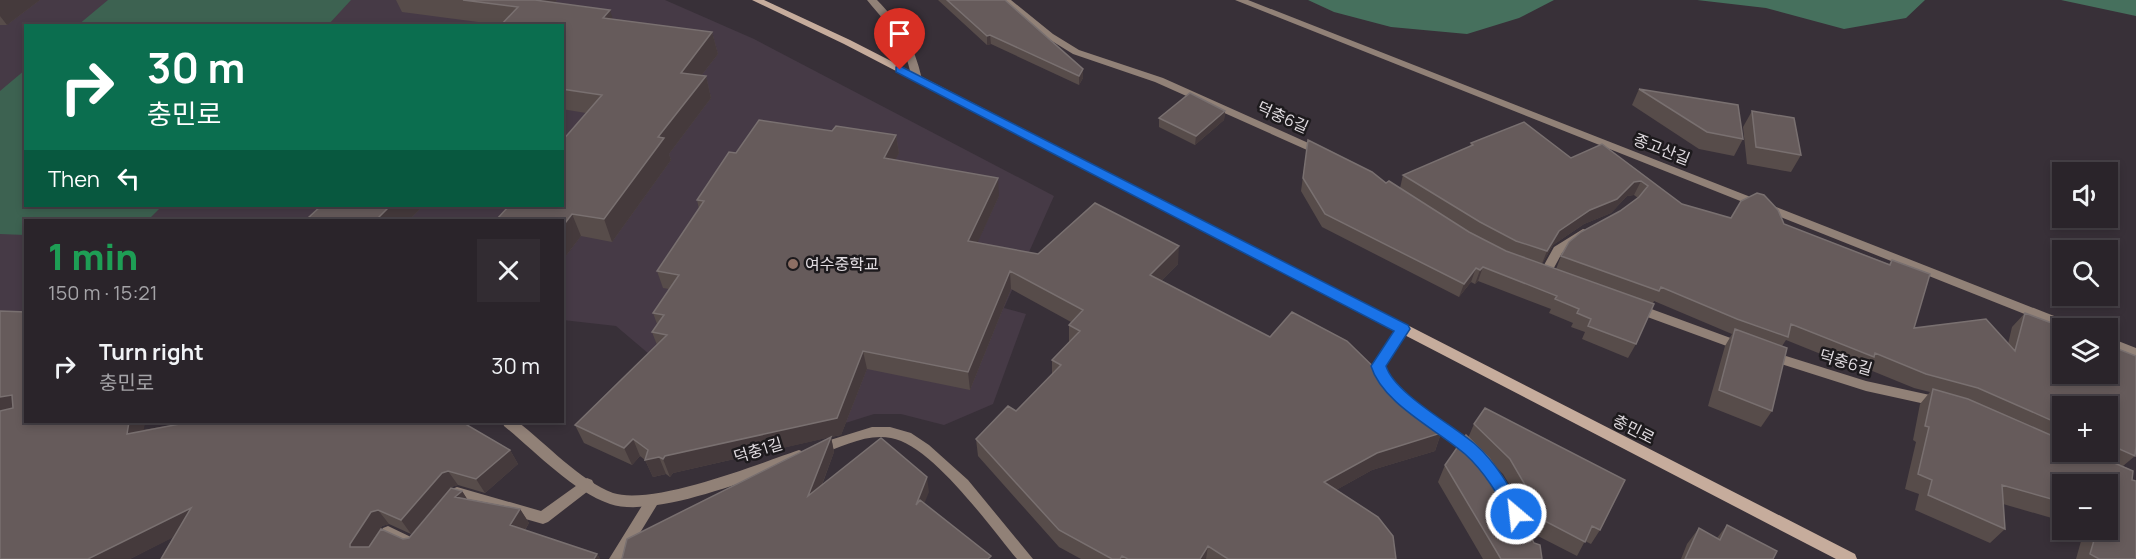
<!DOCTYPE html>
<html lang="en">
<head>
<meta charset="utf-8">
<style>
  body { margin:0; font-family:Manrope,"Noto Sans KR",sans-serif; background:#322c32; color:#f1f3f6; height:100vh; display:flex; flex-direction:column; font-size:22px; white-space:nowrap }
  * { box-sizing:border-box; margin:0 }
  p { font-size:20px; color:#a5a4a8 }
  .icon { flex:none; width:33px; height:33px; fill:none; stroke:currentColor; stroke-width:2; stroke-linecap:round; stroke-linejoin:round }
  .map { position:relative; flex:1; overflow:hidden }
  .details { position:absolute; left:24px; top:219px; width:540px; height:204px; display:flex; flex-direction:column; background:#2a242a; border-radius:0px; box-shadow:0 3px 9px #0003,0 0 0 2px #464147 }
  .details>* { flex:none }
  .banner { position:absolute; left:24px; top:24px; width:540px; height:183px; border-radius:0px; box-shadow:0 3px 9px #0003,0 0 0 2px #464147; background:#0b6e4f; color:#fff; overflow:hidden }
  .buttons { position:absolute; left:2052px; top:162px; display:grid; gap:12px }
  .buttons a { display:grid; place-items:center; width:66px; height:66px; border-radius:0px; background:#2a242a; box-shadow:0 3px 9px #0003,0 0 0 2px #464147; font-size:30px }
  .pin { position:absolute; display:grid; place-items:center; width:51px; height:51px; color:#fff; margin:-62px -26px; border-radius:50% 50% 50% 0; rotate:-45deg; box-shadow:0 0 6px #0007 }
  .pin .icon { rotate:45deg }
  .me { position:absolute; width:66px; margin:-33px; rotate:332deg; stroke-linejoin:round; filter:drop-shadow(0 0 4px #0008) }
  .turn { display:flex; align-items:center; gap:21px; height:126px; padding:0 24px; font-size:27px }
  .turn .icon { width:78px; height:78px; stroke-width:2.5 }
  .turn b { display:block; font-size:42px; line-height:51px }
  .then { display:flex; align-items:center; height:57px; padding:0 24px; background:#0003; gap:12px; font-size:22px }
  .round { display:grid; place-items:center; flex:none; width:63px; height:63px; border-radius:0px; background:#322c32 }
  .head { display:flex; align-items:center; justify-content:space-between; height:102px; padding:0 24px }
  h1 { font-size:36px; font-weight:800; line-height:45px; color:#1e9e55 }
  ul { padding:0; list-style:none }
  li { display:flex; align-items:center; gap:18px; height:90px; padding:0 24px }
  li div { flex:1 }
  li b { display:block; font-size:22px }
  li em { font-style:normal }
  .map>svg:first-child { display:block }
  .built { fill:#463a46; fill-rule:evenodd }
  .green { fill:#3d6251 }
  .forest { fill:#46705d }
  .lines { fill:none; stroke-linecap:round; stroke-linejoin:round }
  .lane { fill:#918177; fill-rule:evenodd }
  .street { fill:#918177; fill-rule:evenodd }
  .secondary { fill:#c6ac9c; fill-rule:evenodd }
  .wall { fill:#574c4a; fill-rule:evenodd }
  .shaded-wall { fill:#453a3c }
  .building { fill:#665b5b; stroke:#797070; stroke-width:1.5 }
  .route { fill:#1a73e8; stroke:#114b97; stroke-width:1.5 }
  .education-dot { fill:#8d6e63; stroke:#1d1a1d; stroke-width:2 }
  .labels { text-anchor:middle; stroke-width:5; stroke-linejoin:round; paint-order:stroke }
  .street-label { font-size:16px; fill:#e1dce1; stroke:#1d1a1d }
  .poi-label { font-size:16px; fill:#e1dce1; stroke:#1d1a1d; text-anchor:start }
</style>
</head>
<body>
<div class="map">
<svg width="2136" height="559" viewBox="0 0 2136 559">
  <rect width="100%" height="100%" fill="#383038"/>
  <path class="built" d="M0 0H665L754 39 1054 196 1004 308 1026 314 993 404 944 425 901 414H874L741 456 715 410 616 326 563 320 562 220H26L25 315H0ZM26 26H562V206H26Z"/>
  <path class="green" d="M108 0H351L328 25H78Z
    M25 70 26 206H162L148 220H26L25 235 0 234V91Z"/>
  <path class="forest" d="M1308 0H1554L1519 18 1467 34 1391 27 1334 12Z
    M1697 0H1925L1906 18 1844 29 1766 8Z
    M2061 0H2136V16Z"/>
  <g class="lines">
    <path class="lane" d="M1583 229 1587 230 1589 233 1587 236 1562 253 1549 277H1541L1539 274 1554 247Z
      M587 478 592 480 594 484 592 488 548 522 543 524 460 500 451 505 446 503 444 499 452 489 457 487 541 511Z
      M653 494 658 496 660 500 624 559H609L648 496Z
      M388 526 413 538H421L423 543 419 550 414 551 391 540 378 559H363L383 528Z"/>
    <path class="street" d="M867 0H877C902 26 914 44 922 79L921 81 917 82 912 79C903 37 893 32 867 0Z
      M1000 0H1011L1053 34 1079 50 1163 78 1324 150 1325 152 1324 154H1316L1155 82 1073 54 1047 38Z
      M1235 0H1248L2077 325 2079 328 2062 329Z
      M1635 303 1747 344 1749 347 1747 350 1743 352 1631 311 1629 308 1631 305Z
      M1402 324 1406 326 1408 329 1386 366C1395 395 1452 428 1477 447L1479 451 1477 455 1472 457 1467 455C1437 431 1385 404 1373 366L1398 326Z
      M2108 337 2136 348V358L2108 347Z
      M1770 351 1866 381 1939 397 1944 398 1946 402 1944 406 1939 407 1866 391 1765 359 1764 356 1765 353Z
      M503 422H518C544 442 582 482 613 493 653 506 758 464 799 450L804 452 806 456 804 460C758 476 656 519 610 504 572 491 535 451 504 426Z
      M872 427H890L911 433 929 445 968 480 1033 559H1017C990 527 932 445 891 438 867 433 841 447 819 455L814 453 812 449 814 445Z"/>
    <path class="secondary" d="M752 0H764L850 40 1855 554 1857 559H1836L844 44Z"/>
  </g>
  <path class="wall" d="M0 0H40L7 25H0Z
    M396 0H557L554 3 613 19 712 32 718 54 701 76H706L711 98 669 154 671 160 612 242 581 236 562 261V220L586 113 562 109V26L501 25 402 12Z
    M938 0H1005L1083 78 1079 85 991 44 987 45Z
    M1639 89 1743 139 1734 156 1699 149 1632 105Z
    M1225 111 1224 120 1195 145 1159 127V118Z
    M1752 111 1801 155 1791 172 1747 164 1743 127Z
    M1524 122 1571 158 1602 144 1682 204 1731 218 1741 201 1757 193 1764 195 1778 210 1784 224 1889 264 1892 260 1930 274 1914 328 1986 319 2008 344 2012 327 2025 313 2065 328H2062V374H2108V345L2136 356V446L2135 456 2123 466 2133 471 2132 480 2136 481V559H2076L2083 534 2069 530H2108V484H2062V521L2003 504 2005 529 1990 543 1915 510 1919 494 1905 489 1916 442 1913 440 1920 404 1930 392 1914 388 1865 368 1863 371 1786 340 1782 346 1787 348 1772 411 1761 427 1708 406 1725 346 1732 334 1654 301 1636 344 1628 358 1582 339 1585 332 1571 327 1573 323 1549 313 1551 309 1478 281 1475 284 1471 282 1459 297 1322 227 1301 191 1308 140 1372 172 1386 183 1389 181 1400 188 1403 175 1470 147 1471 143ZM1634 195 1638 198 1620 211 1581 232 1569 242 1561 256 1556 269 1542 264 1553 245 1584 224 1611 213 1627 196ZM2062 406H2108V452H2062Z
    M832 131 896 135 899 153 895 160 999 196 977 243 1038 254 1178 264 1161 281 1441 433 1435 451 1372 470 1336 490 1396 559H1081L1059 547 978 456 976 439 1016 411 1052 374V360L1069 343V325L1071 322 1011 289 970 390 867 369 841 435 831 437 834 452 822 485 929 492 622 559 830 437 673 473 670 477 666 474 653 477 645 460 640 456 632 465 584 443 575 425 657 345 652 332 657 324 653 313 669 289 663 288 657 271 699 209 697 200 736 153Z
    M321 206H423L409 220H310L308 218Z
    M0 311 26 312V422H145L143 430 190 422H462L510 450 518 464 485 493 458 485 451 487 411 534 389 524 382 526 369 547 381 529 403 539 409 538 451 488 462 491 467 499 520 509 529 523 525 530 597 554 600 559H161L173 537 130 559H0Z
    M1474 424 1600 530 1591 544 1585 541 1577 556 1534 534 1517 497 1503 474 1493 464 1542 559H1483L1438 482 1445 465 1468 438Z
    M1727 525 1773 559H1681L1687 544 1699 528 1717 538Z"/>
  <path class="shaded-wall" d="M0 0H40L7 25 0 16Z
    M530 0H557L537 20Z
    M610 10 617 32 603 18Z
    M712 32 718 54 687 94 681 73Z
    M990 35 991 44 987 45V36Z
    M1083 69V78L1079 85V76Z
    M706 76 711 98 669 154 671 160 612 242 604 219 658 137Z
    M1225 111 1224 120 1195 145 1196 136Z
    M896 135 899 153 887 176 884 158Z
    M998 178 999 196 970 259 968 241Z
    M1641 181 1634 195 1627 196 1611 213 1584 224 1553 245 1541 266 1547 251 1559 231 1634 182Z
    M390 206H423L409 220H376Z
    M572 214 581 236 562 261V227Z
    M1179 246 1178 264 1149 293 1150 275Z
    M1483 267 1478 281 1475 284 1480 270Z
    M1476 268 1471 282 1459 297 1464 284Z
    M1010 271 1011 289 970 390 968 372Z
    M863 351 867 369 841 435 831 437 834 452 812 511 808 496 831 437 673 473 670 477 663 459 665 456Z
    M12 395 26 407 0 415V397Z
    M129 422H145L141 448 127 434Z
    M1441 433 1435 451 1372 470 1320 499 1324 482 1377 453Z
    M633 439 640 456 632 465 624 448Z
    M510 450 518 464 485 493 476 479Z
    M659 457 666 474 653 477 645 460Z
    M448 471 458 485 451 487 411 534 401 520 442 473Z
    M927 477 929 492 918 519 916 505Z
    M462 491 471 505 455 497Z
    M191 508 204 522 130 559H88Z
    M520 509 529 523 519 539 510 525Z
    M378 510 389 524 382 526 361 558 350 547V544L371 512Z
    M1208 546 1206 559H1200Z
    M597 554 600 559H594Z"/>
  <path class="building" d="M463 0H535L610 10 603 18 712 32 681 73 706 76 658 137 664 138 604 219 572 214 562 227V220H496L509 206H562V141L602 95 562 89V26H500L518 7Z
    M947 0H1005L1083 69 1079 76 990 35 987 36Z
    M1639 89 1738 105 1743 139 1707 132Z
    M1190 93 1225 111 1196 136 1159 118Z
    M1752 111 1794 118 1801 155 1756 147Z
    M759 120 832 131 836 126 896 135 884 158 998 178 968 241 1038 254 1095 203 1179 246 1150 275 1270 337 1292 312 1347 341 1441 433 1377 453 1324 482 1378 517 1393 536 1396 559H1228L1208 546 1200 559H1128L1122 556 1120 559H1112L1059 530 976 439 1008 406 1016 411 1061 365 1052 360 1080 331 1069 325 1083 310 1010 271 968 372 863 351 837 418 665 456 663 459 659 457 645 460 648 450 633 439 624 448 575 425 667 335 652 332 664 315 653 313 679 275 657 271 704 201 697 200 729 152 736 153Z
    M1524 122 1571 158 1602 144 1682 204 1731 218 1741 201 1757 193 1764 195 1778 210 1784 224 1890 265 1892 260 1930 274 1914 328 1986 319 2015 351 2025 313 2065 328H2062V374H2108V345L2136 356V446L2135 456 2108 444V406H2062V425L1978 388 1926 374 1875 353 1874 357 1791 324 1788 337 1737 319 1661 287 1659 291 1561 256 1569 242 1581 232 1620 211 1639 197 1648 186 1641 181 1634 182 1617 199 1590 210 1559 231 1547 251 1516 241 1480 222 1403 175 1473 145 1471 143Z
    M1308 140 1372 172 1386 183 1389 181 1469 232 1506 251 1654 304 1636 344 1588 326 1591 319 1577 313 1579 309 1555 299 1557 296 1483 267 1480 270 1476 268 1464 284 1325 214 1303 178Z
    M321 206H390L376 220H325L308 218Z
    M0 311 26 312V422H129L127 434 190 422H462L510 450 476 479 448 471 442 473 401 520 378 510 371 512 350 544V547H369L381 529 403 539 409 538 451 488 462 491 455 497 520 509 510 525 597 554 594 559H161L191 508 88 559H0V411L13 408 12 395 0 397Z
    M1735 329 1787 348 1772 411 1719 390Z
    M1933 389 1968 399 2062 440V452H2089L2133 471 2132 480 2136 481V559H2099L2090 554 2097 530H2108V484H2062V502L2002 485 2005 529 1928 495 1932 480 1918 474 1929 427 1925 426Z
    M1485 408 1625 480 1600 530 1592 526 1585 542 1541 519 1524 483 1510 459 1474 424Z
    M1466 435 1489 458 1505 481 1534 543 1540 545 1542 559H1501L1445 465Z
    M831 437 808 496 881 438 927 477 916 505 920 500 991 556 988 559H622L627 539Z
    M1727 525 1777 551 1773 559H1685L1699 528 1720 540Z"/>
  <path class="route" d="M900 66 1408 325 1410 329 1386 366C1394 393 1453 425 1476 445 1496 463 1509 486 1522 509L1524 514 1522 519 1516 521 1511 519C1498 495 1485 472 1465 454 1436 429 1382 403 1371 366L1394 331 896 72V67Z"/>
  <circle class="education-dot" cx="793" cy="264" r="6"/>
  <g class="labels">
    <g class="street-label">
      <text transform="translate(1283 117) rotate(24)" y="6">덕충6길</text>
      <text transform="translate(1662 149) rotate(21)" y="6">종고산길</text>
      <text transform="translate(1846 362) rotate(16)" y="6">덕충6길</text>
      <text transform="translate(1634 429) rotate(27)" y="6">충민로</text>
      <text transform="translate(758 450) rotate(-17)" y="6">덕충1길</text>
    </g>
    <g class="poi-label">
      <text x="805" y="270">여수중학교</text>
    </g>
  </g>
</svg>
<div class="buttons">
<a><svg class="icon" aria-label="sound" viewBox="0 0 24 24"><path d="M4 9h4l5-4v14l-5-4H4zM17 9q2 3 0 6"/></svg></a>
<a><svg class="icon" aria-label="search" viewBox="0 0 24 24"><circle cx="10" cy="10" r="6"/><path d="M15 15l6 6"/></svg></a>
<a><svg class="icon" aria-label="layers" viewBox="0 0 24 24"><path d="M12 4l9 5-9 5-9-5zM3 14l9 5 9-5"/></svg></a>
<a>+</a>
<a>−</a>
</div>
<div class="pin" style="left:900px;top:70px;background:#d93025"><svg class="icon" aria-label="arrive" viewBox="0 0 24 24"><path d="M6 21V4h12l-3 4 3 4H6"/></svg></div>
<svg class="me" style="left:1516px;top:514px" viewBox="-20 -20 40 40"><circle r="17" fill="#1a73e8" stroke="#fff" stroke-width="3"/><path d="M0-11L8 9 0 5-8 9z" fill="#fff"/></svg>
<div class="banner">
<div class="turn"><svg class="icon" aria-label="right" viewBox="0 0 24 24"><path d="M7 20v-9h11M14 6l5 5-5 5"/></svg><div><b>30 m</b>충민로</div></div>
<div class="then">Then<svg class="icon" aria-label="left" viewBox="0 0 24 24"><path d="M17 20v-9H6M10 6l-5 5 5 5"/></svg></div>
</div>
<section class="details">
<div class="head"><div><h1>1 min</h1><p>150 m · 15:21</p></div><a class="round"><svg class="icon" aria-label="close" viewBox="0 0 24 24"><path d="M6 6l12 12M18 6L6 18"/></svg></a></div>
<ul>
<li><svg class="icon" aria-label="right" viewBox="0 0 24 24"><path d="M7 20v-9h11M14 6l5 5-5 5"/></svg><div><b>Turn right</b><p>충민로</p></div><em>30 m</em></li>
</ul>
</section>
</div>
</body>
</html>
